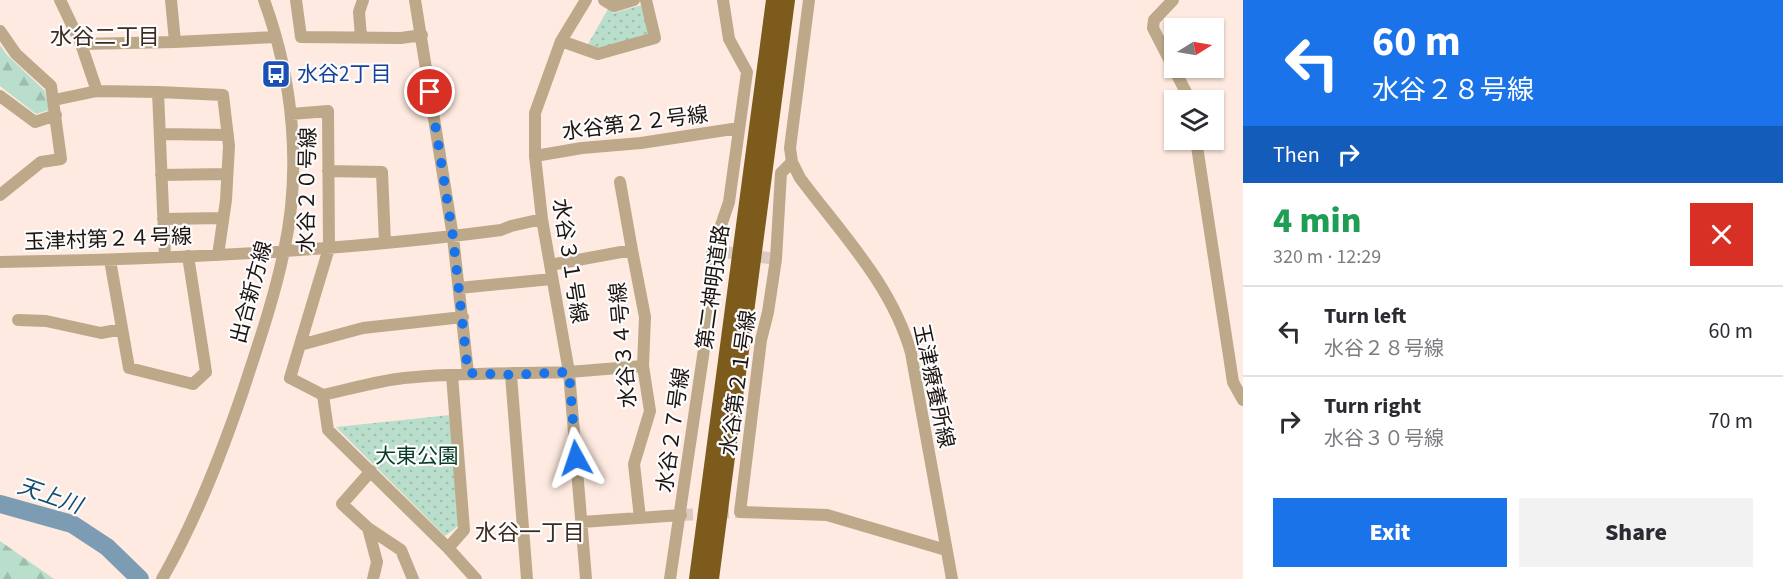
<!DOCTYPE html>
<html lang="en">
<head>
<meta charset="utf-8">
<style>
  body { margin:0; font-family:"Source Sans 3","Noto Sans JP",sans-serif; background:#f2f2f3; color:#2b2b33; height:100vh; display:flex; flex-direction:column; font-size:22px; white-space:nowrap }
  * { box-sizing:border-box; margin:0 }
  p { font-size:20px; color:#7c7c81 }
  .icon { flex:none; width:33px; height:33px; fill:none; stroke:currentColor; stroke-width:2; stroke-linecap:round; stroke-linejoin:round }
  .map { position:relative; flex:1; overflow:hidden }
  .side { display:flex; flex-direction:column; background:#fff; width:540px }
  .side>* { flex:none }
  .banner { background:#1a73e8; color:#fff; overflow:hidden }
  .needle { width:39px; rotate:79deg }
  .tools { position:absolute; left:1164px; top:18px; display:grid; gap:12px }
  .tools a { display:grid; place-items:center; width:60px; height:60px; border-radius:0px; background:#fff; box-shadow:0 2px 4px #0004; font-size:30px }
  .pin { position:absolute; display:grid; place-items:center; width:51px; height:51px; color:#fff; margin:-26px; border:3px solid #fff; border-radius:50%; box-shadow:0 2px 6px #0007 }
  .me { position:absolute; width:66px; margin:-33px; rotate:355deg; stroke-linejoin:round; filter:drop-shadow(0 0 4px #0008) }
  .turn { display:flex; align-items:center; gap:21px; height:126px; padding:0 30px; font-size:27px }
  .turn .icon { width:78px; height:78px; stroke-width:2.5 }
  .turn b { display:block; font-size:42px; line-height:51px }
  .then { display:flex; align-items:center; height:57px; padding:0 30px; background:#0003; gap:12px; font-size:22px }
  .round { display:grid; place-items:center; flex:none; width:63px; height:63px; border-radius:0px; background:#f2f2f3 }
  .headline { display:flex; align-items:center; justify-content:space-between; height:102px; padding:0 30px }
  h1 { font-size:36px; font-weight:800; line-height:45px; color:#1e9e55 }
  .action { display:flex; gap:12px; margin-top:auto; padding:12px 30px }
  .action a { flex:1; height:69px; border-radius:0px; background:#1a73e8; color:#fff; font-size:24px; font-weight:800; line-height:69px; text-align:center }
  .action a+a { background:#f2f2f3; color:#2b2b33 }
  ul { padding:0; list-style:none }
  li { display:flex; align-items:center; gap:18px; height:90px; padding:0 30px; border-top:2px solid #e1e1e2 }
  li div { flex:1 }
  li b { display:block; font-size:22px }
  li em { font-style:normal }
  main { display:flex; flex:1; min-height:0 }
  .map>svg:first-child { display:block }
  .forest { fill:url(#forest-firs) }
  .park { fill:url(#park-dots) }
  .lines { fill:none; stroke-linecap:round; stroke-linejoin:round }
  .river { stroke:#7b9cb3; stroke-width:18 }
  .minor-tunnel { stroke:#dccac1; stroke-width:12; stroke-dasharray:12 6; stroke-linecap:butt }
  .minor { stroke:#bda989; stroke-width:12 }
  .highway { stroke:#7c5b1d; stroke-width:16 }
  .route { stroke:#1a73e8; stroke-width:10; stroke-dasharray:0 18 }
  .labels { text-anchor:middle; stroke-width:4.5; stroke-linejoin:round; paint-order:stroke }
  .transit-label { font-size:21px; fill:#164399; stroke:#fcfcfc; text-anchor:start }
  .street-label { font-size:21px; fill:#1c1410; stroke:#fcfcfc }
  .park-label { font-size:21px; fill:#073c28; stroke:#fcfcfc }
  .neighbourhood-label { font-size:22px; fill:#3c2b21; stroke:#fcfcfc }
  .water-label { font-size:22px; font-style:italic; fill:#154e6f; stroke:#fcfcfc }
</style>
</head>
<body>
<main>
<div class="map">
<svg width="1243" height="579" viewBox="0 0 1243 579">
  <defs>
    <pattern id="forest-firs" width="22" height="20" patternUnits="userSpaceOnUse" patternTransform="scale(1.5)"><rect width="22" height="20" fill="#b9decb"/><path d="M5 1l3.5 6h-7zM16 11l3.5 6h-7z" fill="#9ebead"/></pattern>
    <pattern id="park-dots" width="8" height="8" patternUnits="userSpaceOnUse" patternTransform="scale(1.5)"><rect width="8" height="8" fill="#b9decb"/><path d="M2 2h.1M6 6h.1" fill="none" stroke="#9ebead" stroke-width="1.8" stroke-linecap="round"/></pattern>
  </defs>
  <rect width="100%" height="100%" fill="#feeae0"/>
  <path class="forest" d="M0 45 7 55 45 91 49 110 36 114 0 86Z
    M0 541 54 579H0Z"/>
  <path class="park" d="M642 5 649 31 648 36 601 48 587 46 608 9 613 13Z
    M450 415 458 526 445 536 336 427Z"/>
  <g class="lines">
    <path class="river" d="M0 504 72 524 107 547 140 579"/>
    <path class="minor-tunnel" d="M725 252 776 259
      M681 515 740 512"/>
    <path class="minor" d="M60 0 81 44 175 42 171 0
      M296 0 301 37 401 38 422 35
      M415 0 453 237 468 373
      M586 0 561 41 535 113V156L542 219 569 372 643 366
      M604 0 614 6 634 0
      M809 0 790 148 792 162 800 178C841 233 892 285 911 353L952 579
      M1173 0 1154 20 1153 28 1190 100
      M0 31 16 54 51 86 61 159 41 162 0 195
      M361 37 359 12 363 0
      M561 41 598 54 655 38 646 0
      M175 42 276 37
      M81 44 97 91
      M158 92 165 257
      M0 96 35 122 56 115
      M54 100 97 91 158 92 223 95 229 146 226 200 218 255
      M291 114 328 111 329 248 290 378 323 395 328 430 448 548 476 579
      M160 134 228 135
      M1196 140 1233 382 1243 400
      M535 156 582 148 641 143 739 128
      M792 162 781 173 776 259 768 312 761 340 740 512 827 515 946 550
      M328 171 382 172 385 243
      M161 175 227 174
      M620 182 632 250
      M163 219 223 218
      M110 260 129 368 193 384 206 372 188 256
      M0 262C167 259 335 252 501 230L511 226 542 219
      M550 265 632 250 645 317 643 366 650 411 634 464 640 518
      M459 288 552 279
      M18 320 46 321 101 333 122 329
      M300 345 363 328 463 317
      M511 375 527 579
      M323 395C350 389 377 381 404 378 459 372 514 374 569 372L586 579
      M371 471 342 504 368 528 401 550 413 579
      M582 522 681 515
      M368 528 377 562 373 579
      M448 548 464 530 452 375
      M162 579C196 520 221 455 243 391 258 345 274 299 284 251 302 168 293 79 264 0
      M670 579 711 302 712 252 729 202 747 72 729 39 723 0"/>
    <path class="highway" d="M697 579 774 0
      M711 579 787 0"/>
  </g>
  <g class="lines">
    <path class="route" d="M430 92 453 237 468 373 512 375 569 372 576 458"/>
  </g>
  <defs>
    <g id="bus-square" transform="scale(1.5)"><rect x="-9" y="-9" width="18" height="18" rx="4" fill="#1a4fb4" stroke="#fcfcfc"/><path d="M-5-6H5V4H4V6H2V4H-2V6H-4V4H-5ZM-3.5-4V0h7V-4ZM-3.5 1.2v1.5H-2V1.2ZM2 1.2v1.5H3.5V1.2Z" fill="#fff"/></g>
  </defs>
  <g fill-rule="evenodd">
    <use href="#bus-square" x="276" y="74"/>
  </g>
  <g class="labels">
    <g class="transit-label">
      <text x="297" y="81">水谷2丁目</text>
    </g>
    <g class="street-label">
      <text transform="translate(635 123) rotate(-7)" y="7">水谷第２２号線</text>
      <text transform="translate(307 190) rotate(-89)" y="7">水谷２０号線</text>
      <text transform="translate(108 239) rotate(-2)" y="7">玉津村第２４号線</text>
      <text transform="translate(570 261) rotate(81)" y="7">水谷３１号線</text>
      <text transform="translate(713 287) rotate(-82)" y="7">第二神明道路</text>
      <text transform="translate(251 292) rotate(-75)" y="7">出合新方線</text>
      <text transform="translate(623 345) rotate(-95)" y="7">水谷３４号線</text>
      <text transform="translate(738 383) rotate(-82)" y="7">水谷第２１号線</text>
      <text transform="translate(934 386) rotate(78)" y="7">玉津療養所線</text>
      <text transform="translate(673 430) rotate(-82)" y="7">水谷２７号線</text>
    </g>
    <g class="park-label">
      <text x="417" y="463">大東公園</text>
    </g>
    <g class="neighbourhood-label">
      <text x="105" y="44">水谷二丁目</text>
      <text x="530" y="540">水谷一丁目</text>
    </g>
    <g class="water-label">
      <text transform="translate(50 495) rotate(19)" y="8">天上川</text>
    </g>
  </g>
</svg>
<div class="tools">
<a><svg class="needle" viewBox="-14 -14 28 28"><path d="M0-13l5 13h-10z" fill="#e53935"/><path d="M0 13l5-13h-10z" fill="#7c7c81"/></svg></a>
<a><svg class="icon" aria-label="layers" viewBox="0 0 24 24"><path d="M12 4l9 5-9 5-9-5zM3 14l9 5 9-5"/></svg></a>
</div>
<div class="pin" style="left:430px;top:92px;background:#d93025"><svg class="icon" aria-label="arrive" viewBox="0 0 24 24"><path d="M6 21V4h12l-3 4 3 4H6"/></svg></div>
<svg class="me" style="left:576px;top:458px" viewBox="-20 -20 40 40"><path d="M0-17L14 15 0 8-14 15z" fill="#1a73e8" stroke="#fff" stroke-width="4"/></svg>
</div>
<section class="side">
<div class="banner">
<div class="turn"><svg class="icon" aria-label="left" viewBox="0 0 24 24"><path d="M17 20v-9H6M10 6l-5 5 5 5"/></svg><div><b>60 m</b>水谷２８号線</div></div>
<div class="then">Then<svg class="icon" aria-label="right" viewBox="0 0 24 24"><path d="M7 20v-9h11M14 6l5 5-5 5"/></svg></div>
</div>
<div class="headline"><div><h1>4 min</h1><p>320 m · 12:29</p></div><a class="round" style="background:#d93025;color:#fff"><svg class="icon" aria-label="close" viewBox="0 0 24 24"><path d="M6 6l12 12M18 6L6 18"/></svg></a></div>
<ul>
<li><svg class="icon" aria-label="left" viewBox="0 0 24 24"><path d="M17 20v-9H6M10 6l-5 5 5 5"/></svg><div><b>Turn left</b><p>水谷２８号線</p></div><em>60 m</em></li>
<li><svg class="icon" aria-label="right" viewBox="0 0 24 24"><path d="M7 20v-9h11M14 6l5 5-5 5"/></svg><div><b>Turn right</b><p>水谷３０号線</p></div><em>70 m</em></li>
</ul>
<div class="action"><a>Exit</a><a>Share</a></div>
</section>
</main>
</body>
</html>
